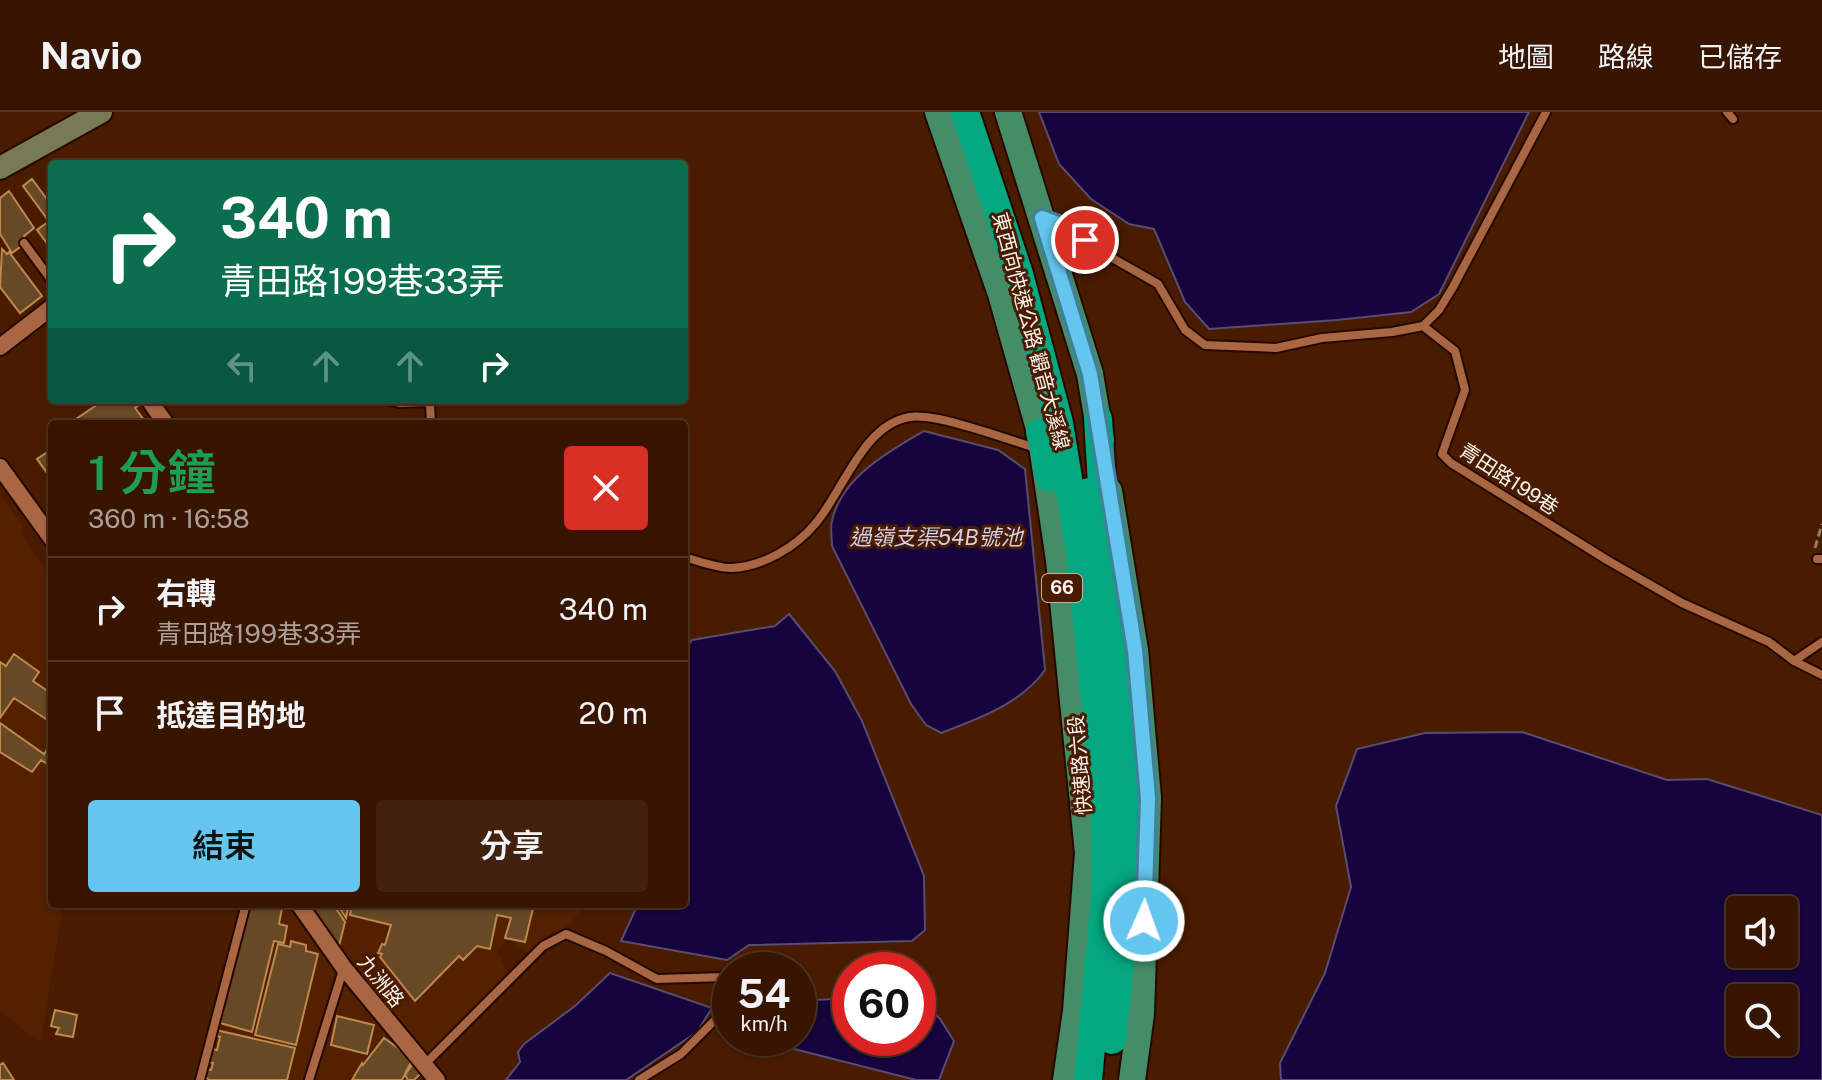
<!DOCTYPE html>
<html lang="zh-TW">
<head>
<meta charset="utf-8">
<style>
  body { margin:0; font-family:"Public Sans","Noto Sans TC",sans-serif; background:#42220f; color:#f1f3f6; height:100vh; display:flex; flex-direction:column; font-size:30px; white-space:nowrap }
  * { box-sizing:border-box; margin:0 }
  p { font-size:26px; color:#aa9f99 }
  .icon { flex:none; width:44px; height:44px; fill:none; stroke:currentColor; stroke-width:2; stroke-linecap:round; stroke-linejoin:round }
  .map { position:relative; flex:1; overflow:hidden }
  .sheet { position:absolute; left:48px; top:308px; width:640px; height:488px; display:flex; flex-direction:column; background:#371500; border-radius:8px; box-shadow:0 2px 6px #0004,0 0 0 2px #513422 }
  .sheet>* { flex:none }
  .guide { position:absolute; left:48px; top:48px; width:640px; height:244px; border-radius:8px; box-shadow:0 2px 6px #0004,0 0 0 2px #513422; background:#0b6e4f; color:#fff; overflow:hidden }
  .fabs { position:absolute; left:1726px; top:784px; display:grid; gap:16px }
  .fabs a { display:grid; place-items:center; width:72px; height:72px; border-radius:8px; background:#371500; box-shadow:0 2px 6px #0004,0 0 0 2px #513422; font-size:40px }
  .speed { position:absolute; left:712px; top:840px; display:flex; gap:16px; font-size:40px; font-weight:700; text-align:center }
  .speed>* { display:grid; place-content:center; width:104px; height:104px; border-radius:50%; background:#371500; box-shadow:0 2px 6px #0004,0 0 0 2px #513422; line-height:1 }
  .speed small { font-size:20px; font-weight:400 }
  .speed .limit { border:12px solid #d22; background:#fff; color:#111 }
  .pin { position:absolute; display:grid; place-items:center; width:68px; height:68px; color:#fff; margin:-34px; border:4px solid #fff; border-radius:50%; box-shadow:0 2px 8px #0007 }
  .me { position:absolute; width:88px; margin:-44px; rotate:2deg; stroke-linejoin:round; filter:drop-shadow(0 0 6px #0008) }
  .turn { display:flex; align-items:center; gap:28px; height:168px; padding:0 40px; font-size:36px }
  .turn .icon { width:104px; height:104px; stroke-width:2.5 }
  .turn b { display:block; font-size:56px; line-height:68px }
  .lanes { display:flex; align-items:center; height:76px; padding:0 40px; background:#0003; justify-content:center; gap:40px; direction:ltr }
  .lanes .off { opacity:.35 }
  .round { display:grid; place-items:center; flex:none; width:84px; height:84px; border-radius:8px; background:#42220f }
  .overview { display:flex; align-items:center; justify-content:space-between; height:136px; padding:0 40px }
  h1 { font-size:48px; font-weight:600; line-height:60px; color:#1e9e55 }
  .button { display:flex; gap:16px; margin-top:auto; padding:16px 40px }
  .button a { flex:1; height:92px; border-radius:8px; background:#64c5ee; color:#111; font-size:32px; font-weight:600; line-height:92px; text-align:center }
  .button a+a { background:#42220f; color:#f1f3f6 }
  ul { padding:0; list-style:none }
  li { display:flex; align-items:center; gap:24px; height:104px; padding:0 40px; border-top:2px solid #513422 }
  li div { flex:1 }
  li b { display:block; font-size:30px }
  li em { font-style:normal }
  header { display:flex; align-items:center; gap:48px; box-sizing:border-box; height:112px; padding:0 40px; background:#371500; border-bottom:2px solid #513422 }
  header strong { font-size:38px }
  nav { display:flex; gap:44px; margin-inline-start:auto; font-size:28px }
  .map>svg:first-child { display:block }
  .built { fill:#532000 }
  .water { fill:#16043d; stroke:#5a4b72; stroke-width:2; fill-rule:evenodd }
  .building { fill:#684925; stroke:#bd894d; stroke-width:2 }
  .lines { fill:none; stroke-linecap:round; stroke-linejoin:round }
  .lane-casing { stroke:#270800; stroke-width:12 }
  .street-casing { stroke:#270800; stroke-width:20 }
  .secondary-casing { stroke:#270800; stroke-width:26 }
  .primary-casing { stroke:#270800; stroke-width:30 }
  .highway-casing { stroke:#270800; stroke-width:32 }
  .path { stroke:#967968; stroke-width:3; stroke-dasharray:8 4; stroke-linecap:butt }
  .lane { stroke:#a86642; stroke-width:8 }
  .street { stroke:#a86642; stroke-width:16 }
  .secondary { stroke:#767a55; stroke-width:22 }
  .primary { stroke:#458d67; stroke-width:26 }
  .highway { stroke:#03a780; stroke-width:28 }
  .route-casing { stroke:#41809b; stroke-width:20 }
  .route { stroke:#64c5ee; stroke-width:14 }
  .labels { text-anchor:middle; stroke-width:6; stroke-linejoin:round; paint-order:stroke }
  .shield { fill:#491c00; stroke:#c5b2a7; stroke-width:2 }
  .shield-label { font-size:18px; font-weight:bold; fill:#faf2ee }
  .street-label { font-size:20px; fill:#faf2ee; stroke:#491c00 }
  .water-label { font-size:22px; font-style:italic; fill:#d1cfec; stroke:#491c00 }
</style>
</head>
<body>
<header>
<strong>Navio</strong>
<nav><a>地圖</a><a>路線</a><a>已儲存</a></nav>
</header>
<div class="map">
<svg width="1822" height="968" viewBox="0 0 1822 968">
  <rect width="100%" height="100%" fill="#491c00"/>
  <path class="built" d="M0 382 23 414 21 422 52 466V792H63L41 931 0 900Z
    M247 792H290L327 844 427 963 422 968H202Z
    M304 792H588L562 818 551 820 528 841 508 827 497 838 508 863 428 946Z"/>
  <path class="water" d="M1039 0H1529L1439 182 1411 200 1337 208 1209 217 1185 190 1154 117 1129 112 1091 87 1059 52Z
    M924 319 998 338 1025 357 1045 558C1021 592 977 607 941 621L926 613 911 592 832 434C832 426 830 416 832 409 841 366 889 339 924 319Z
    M789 502 835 559 862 609 924 764 925 818 912 829 749 833 727 848 621 829 638 792H684V539L692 528 775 514Z
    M1522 620 1667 668 1707 667 1822 703V968H1281L1280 951 1325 861 1351 775 1336 694 1357 637 1425 621ZM1740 798H1784V842H1740ZM1740 886H1784V930H1740Z
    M610 861 712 896 697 920 626 968H506L520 950 518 940 524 932 575 894Z
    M918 885 940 907 954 929 939 968H916L786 935 787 926H798V889L850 886V926H918Z"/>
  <path class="building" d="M32 67 52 94V105L48 108 23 74Z
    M9 79 34 116 24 124 27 130 12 141 0 122V86Z
    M52 107V138L37 118Z
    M2 137 7 142 9 140 42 184 20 201 0 175Z
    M104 288H137L140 292 135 296 147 312H79L76 307Z
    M52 337V368L37 347Z
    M14 542 39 560 33 569 52 582V611L14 586 0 606V550L6 554Z
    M0 611 44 642 52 630V655L41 648 32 660 0 640Z
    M249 792H265L282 796 279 812 287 814 284 831 274 829 252 920 220 911Z
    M307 792H333L345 810 339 834Z
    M337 792H349L346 806Z
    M352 792H534L525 830 505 826 511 806 497 803 490 837 477 834 463 848 459 844 415 889 380 845 382 842 378 841 382 832 385 833 391 813 350 803Z
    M291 829 306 833V839L318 842 296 933 255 923 278 832 290 835Z
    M55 898 77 903 73 925 56 922 59 916 51 914Z
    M337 904 374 913 367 942 331 933Z
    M216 918 295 936 287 968H209L204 964 206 957 211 958 213 951 209 950 212 937 217 938 220 925 214 923Z
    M384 926 402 939 411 950 402 968H352L362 951 363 953Z
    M414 950 422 960 414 968H408L405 963Z
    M3 951 14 968H0V953Z"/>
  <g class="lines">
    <g class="lane-casing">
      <path id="lane" d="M1727 0 1733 7
        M1046 108 1069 116 1100 139 1158 172 1185 218 1205 233 1276 236 1322 226 1392 220 1423 214
        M24 131 52 169
        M1423 214 1455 239 1465 278 1442 342 1451 351 1607 448 1682 491 1769 530 1794 549 1822 563
        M1423 214 1439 198 1453 175 1546 0
        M388 288 399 291 427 290 430 292 431 312
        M684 445C699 449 716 456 731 456 762 455 796 435 815 412 843 380 863 312 910 305 938 301 1009 328 1039 337
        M1817 447H1822
        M1794 549 1822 530
        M424 953 543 834 566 822 606 839 657 867 726 865 719 904 681 942 639 968
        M200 968 246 792
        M309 968 343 858"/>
    </g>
    <g class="street-casing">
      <path id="street" d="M0 235 52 195
        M149 288 166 312
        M0 355 52 427
        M299 792 344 856 437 968"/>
    </g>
    <g class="secondary-casing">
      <path id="secondary" d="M0 56 101 0"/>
    </g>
    <g class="primary-casing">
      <path id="primary" d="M938 0 1001 182 1040 320 1059 448 1088 741 1076 899 1066 968
        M1008 0 1090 262 1101 328
        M1109 379 1135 538 1148 686 1141 902 1132 968"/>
    </g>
    <g class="highway-casing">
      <path id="highway" d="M965 0 1019 162 1059 311 1080 440 1104 678 1106 774 1088 968
        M1098 307 1104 404
        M1040 320 1050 366
        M1089 380 1100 433 1124 666V812L1112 928"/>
    </g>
    <path class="path" d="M1815 436 1822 412"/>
    <use href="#lane" class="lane"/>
    <use href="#street" class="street"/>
    <use href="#secondary" class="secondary"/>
    <use href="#primary" class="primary"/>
    <use href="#highway" class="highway"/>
  </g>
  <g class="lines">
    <g class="route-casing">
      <path id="route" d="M1085 128 1069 116 1042 106 1090 262 1135 538 1148 686 1144 809"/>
    </g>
    <use href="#route" class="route"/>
  </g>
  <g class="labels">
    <rect class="shield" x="1042" y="462" width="40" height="28" rx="6"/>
    <g class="shield-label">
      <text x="1062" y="482">66</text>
    </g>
    <g class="street-label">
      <text transform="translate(1031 219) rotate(75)" y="7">東西向快速公路 觀音大溪線</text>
      <text transform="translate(1509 367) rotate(33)" y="7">青田路199巷</text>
      <text transform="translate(1080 653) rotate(-95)" y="7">快速路六段</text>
      <text transform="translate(381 869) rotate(51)" y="7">九洲路</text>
    </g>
    <g class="water-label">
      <text x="936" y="433">過嶺支渠54B號池</text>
    </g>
  </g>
</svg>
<div class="fabs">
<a><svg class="icon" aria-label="sound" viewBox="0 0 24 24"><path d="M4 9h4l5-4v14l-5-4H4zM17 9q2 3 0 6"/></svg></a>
<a><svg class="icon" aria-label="search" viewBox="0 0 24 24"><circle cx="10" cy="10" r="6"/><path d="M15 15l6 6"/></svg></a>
</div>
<div class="speed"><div>54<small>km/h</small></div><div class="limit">60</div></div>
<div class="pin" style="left:1085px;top:128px;background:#d93025"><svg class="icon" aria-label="arrive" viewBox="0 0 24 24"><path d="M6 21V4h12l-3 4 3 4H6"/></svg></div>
<svg class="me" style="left:1144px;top:809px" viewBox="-20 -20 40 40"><circle r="17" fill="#64c5ee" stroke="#fff" stroke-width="3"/><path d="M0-11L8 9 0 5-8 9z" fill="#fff"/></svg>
<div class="guide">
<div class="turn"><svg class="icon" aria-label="right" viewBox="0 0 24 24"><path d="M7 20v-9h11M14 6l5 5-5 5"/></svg><div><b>340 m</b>青田路199巷33弄</div></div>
<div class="lanes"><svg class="icon off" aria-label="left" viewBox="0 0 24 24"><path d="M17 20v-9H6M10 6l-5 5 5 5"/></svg><svg class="icon off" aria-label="ahead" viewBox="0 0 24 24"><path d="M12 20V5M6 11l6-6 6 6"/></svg><svg class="icon off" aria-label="ahead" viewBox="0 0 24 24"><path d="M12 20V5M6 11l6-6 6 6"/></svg><svg class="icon" aria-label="right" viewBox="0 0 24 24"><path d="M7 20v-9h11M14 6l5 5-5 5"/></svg></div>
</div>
<section class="sheet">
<div class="overview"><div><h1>1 分鐘</h1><p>360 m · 16:58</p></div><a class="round" style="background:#d93025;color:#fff"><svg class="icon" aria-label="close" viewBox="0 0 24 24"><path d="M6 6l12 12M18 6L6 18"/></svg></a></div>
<ul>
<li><svg class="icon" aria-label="right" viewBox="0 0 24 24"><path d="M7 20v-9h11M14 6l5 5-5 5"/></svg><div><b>右轉</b><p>青田路199巷33弄</p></div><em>340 m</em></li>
<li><svg class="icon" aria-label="arrive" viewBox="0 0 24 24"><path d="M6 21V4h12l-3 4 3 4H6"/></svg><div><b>抵達目的地</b></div><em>20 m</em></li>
</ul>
<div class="button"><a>結束</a><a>分享</a></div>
</section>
</div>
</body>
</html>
